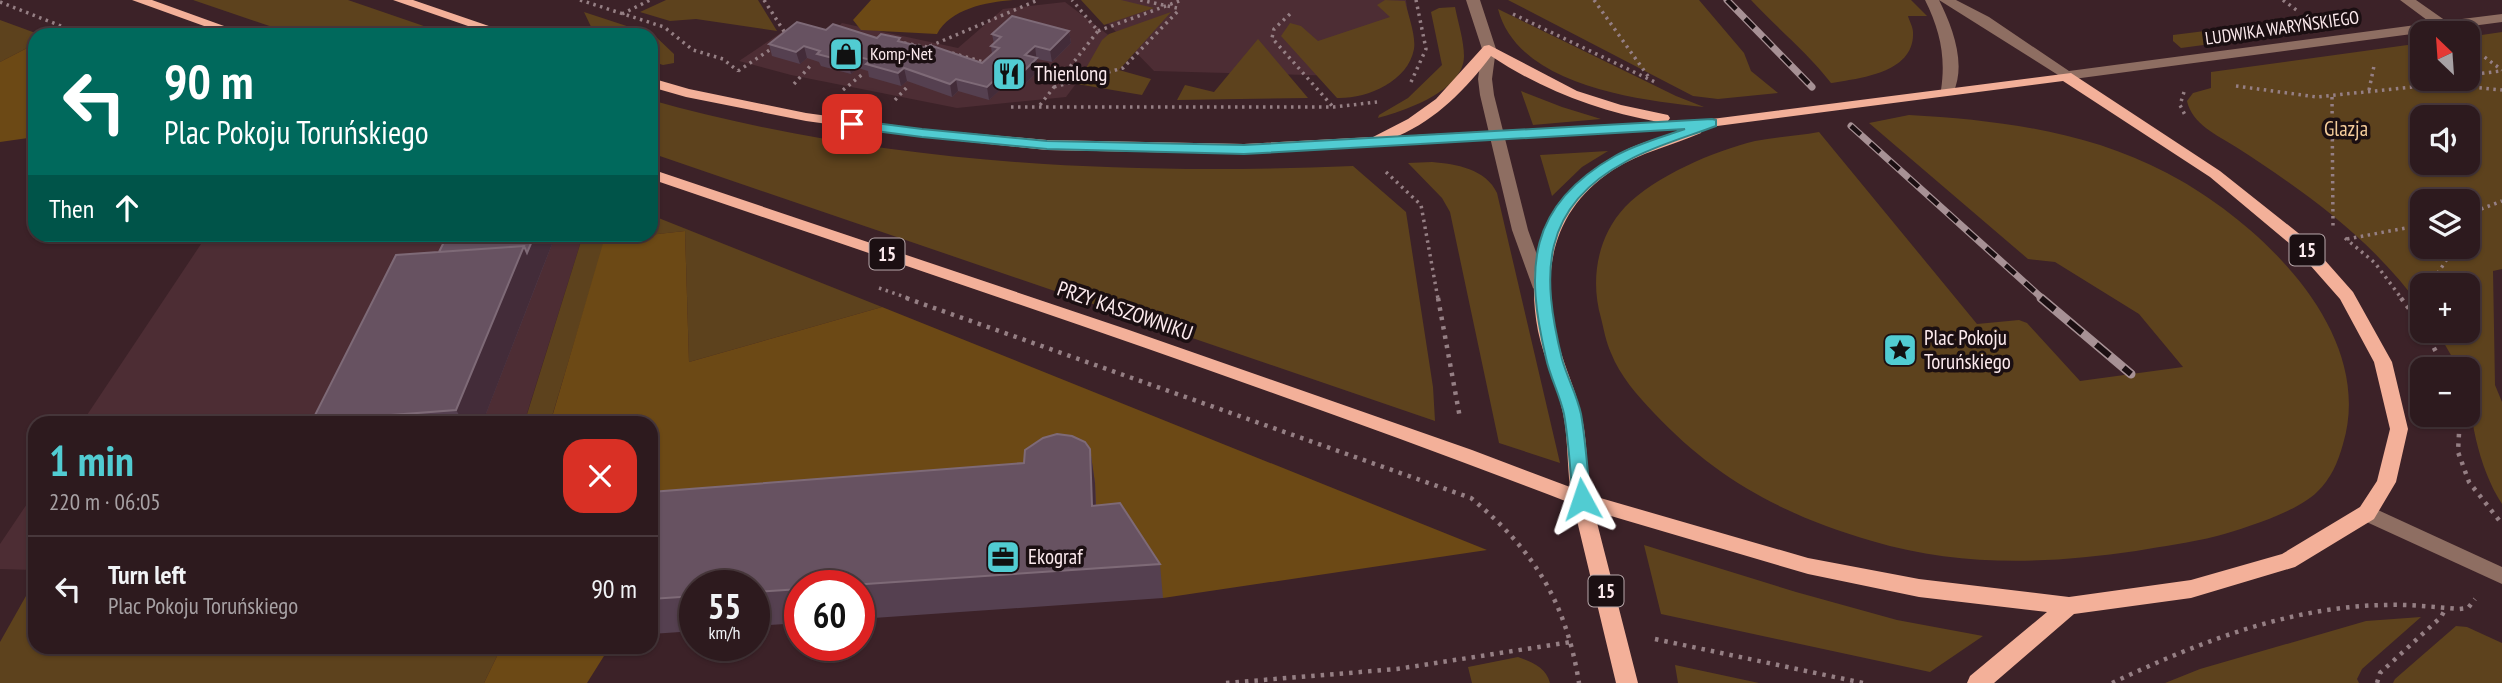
<!DOCTYPE html>
<html lang="en">
<head>
<meta charset="utf-8">
<style>
  body { margin:0; font-family:"PT Sans Narrow",sans-serif; background:#39272b; color:#f1f3f6; height:100vh; display:flex; flex-direction:column; font-size:26px; white-space:nowrap }
  * { box-sizing:border-box; margin:0 }
  p { font-size:23px; color:#a7a1a4 }
  .icon { flex:none; width:38px; height:38px; fill:none; stroke:currentColor; stroke-width:2; stroke-linecap:round; stroke-linejoin:round }
  .map { position:relative; flex:1; overflow:hidden }
  .panel { position:absolute; left:28px; top:416px; width:630px; height:238px; display:flex; flex-direction:column; background:#2d1a1e; border-radius:21px; box-shadow:0 2px 5px #0004,0 0 0 2px #48383c }
  .panel>* { flex:none }
  .hud { position:absolute; left:28px; top:28px; width:630px; height:214px; border-radius:21px; box-shadow:0 2px 5px #0004,0 0 0 2px #48383c; background:#00695c; color:#fff; overflow:hidden }
  .needle { width:46px; rotate:335deg }
  .buttons { position:absolute; left:2410px; top:21px; display:grid; gap:14px }
  .buttons a { display:grid; place-items:center; width:70px; height:70px; border-radius:14px; background:#2d1a1e; box-shadow:0 2px 5px #0004,0 0 0 2px #48383c; font-size:35px }
  .speed { position:absolute; left:679px; top:570px; display:flex; gap:14px; font-size:35px; font-weight:700; text-align:center }
  .speed>* { display:grid; place-content:center; width:91px; height:91px; border-radius:50%; background:#2d1a1e; box-shadow:0 2px 5px #0004,0 0 0 2px #48383c; line-height:1 }
  .speed small { font-size:18px; font-weight:400 }
  .speed .limit { border:10px solid #d22; background:#fff; color:#111 }
  .pin { position:absolute; display:grid; place-items:center; width:60px; height:60px; color:#fff; margin:-30px; border-radius:14px; box-shadow:0 4px 10px #0006 }
  .me { position:absolute; width:77px; margin:-38px; rotate:355deg; stroke-linejoin:round; filter:drop-shadow(0 0 5px #0008) }
  .turn { display:flex; align-items:center; gap:24px; height:147px; padding:0 21px; font-size:32px }
  .turn .icon { width:91px; height:91px; stroke-width:2.5 }
  .turn b { display:block; font-size:49px; line-height:60px }
  .then { display:flex; align-items:center; height:66px; padding:0 21px; background:#0003; gap:14px; font-size:26px }
  .round { display:grid; place-items:center; flex:none; width:74px; height:74px; border-radius:21px; background:#39272b }
  .headline { display:flex; align-items:center; justify-content:space-between; height:119px; padding:0 21px }
  h1 { font-size:42px; font-weight:600; line-height:52px; color:#51ccd2 }
  ul { padding:0; list-style:none }
  li { display:flex; align-items:center; gap:21px; height:105px; padding:0 21px; border-top:2px solid #48383c }
  li div { flex:1 }
  li b { display:block; font-size:26px }
  li em { font-style:normal }
  .map>svg:first-child { display:block }
  .built { fill:#4d2d34 }
  .green { fill:#5d421d; fill-rule:evenodd }
  .forest { fill:#6c4915 }
  .lines { fill:none; stroke-linecap:round; stroke-linejoin:round }
  .path-far1 { stroke:#957f84; stroke-width:3.5; stroke-dasharray:2.5 4.5; stroke-linecap:butt }
  .path { stroke:#957f84; stroke-width:4.5; stroke-dasharray:3.5 6; stroke-linecap:butt }
  .minor { fill:#8e6e62; fill-rule:evenodd }
  .major { fill:#f3b099; fill-rule:evenodd }
  .rail-far1-casing { stroke:#a79195; stroke-width:7 }
  .rail-casing { stroke:#a79195; stroke-width:9 }
  .rail-far1 { stroke:#1b0f12; stroke-width:4.5; stroke-dasharray:13; stroke-linecap:butt }
  .rail { stroke:#1b0f12; stroke-width:6; stroke-dasharray:18; stroke-linecap:butt }
  .wall { fill:#554050 }
  .shaded-wall { fill:#432c39 }
  .building { fill:#675261; stroke:#7e6a77; stroke-width:2 }
  .route { fill:#51ccd2; stroke:#358588; stroke-width:2 }
  .labels { text-anchor:middle; stroke-width:7; stroke-linejoin:round; paint-order:stroke }
  .far-street-label { font-size:18px; fill:#fceaed; stroke:#1b0f12 }
  .far-poi-label { font-size:18px; fill:#fceaed; stroke:#1b0f12; text-anchor:start }
  .shield { fill:#1b0f12; stroke:#b8a8ab; stroke-width:2 }
  .shield-label { font-size:19px; font-weight:bold; fill:#fceaed }
  .poi-label { font-size:21px; fill:#fceaed; stroke:#1b0f12; text-anchor:start }
  .park-label { font-size:21px; fill:#f5cd9b; stroke:#1b0f12 }
  .street-label { font-size:21px; fill:#fceaed; stroke:#1b0f12 }
</style>
</head>
<body>
<div class="map">
<svg width="2502" height="683" viewBox="0 0 2502 683">
  <rect width="100%" height="100%" fill="#3c2228"/>
  <path class="built" d="M1085 0H1406L1411 39 1409 61 1379 77 1154 71Z
    M1065 2 1111 37 1066 97 957 108 791 75 739 61 785 30 827 38 842 23 958 48 1003 9Z
    M207 235H583L524 423 81 424Z
    M35 492V570L0 569V544Z"/>
  <path class="green" d="M193 0H348L450 35H296Z
    M666 0H758L777 31 696 19 670 21 640 12Z
    M1081 0H1121L1154 8 1104 25Z
    M1385 0 1405 1C1408 15 1416 35 1414 49 1408 82 1366 99 1337 98L1281 36 1290 23 1301 26 1318 41 1390 17 1377 5Z
    M1508 0H1699L1744 53 1751 71 1778 93 1718 99 1693 96Z
    M1751 0H1911L1927 16H1908C1909 20 1913 27 1913 32 1915 73 1860 78 1831 83 1807 52 1778 29 1751 0Z
    M1455 7C1458 22 1464 41 1464 56 1464 91 1404 111 1378 118L1379 115 1408 98 1442 65 1431 12 1439 8Z
    M1498 9 1676 96 1704 107C1638 100 1518 86 1498 9Z
    M584 12 654 35 674 54V63L663 65 651 61V35L594 33Z
    M1171 12 1119 70 1151 79 1142 95 1077 84 1102 40 1109 34Z
    M0 20 41 35H35V44L0 62Z
    M2229 28 2226 42 2181 48 2173 41V35Z
    M2502 32V269L2493 271 2495 385 2502 402V504C2478 467 2468 413 2468 369H2459L2437 331H2468V285H2422V309C2373 240 2307 193 2236 147 2217 135 2192 124 2187 101L2193 93 2211 88V72L2422 43V79H2468V37ZM2422 117H2468V163H2422ZM2422 201H2468V247H2422Z
    M1258 39 1308 98 1177 100 1185 85 1214 92Z
    M1521 91 1562 107 1601 119 1533 125Z
    M651 100C878 164 1118 176 1353 166L1406 212 1433 387 1435 421 651 153Z
    M1909 115C1998 120 2087 131 2167 173 2257 220 2377 331 2343 444 2338 462 2331 479 2317 492 2297 512 2245 528 2217 536 2190 543 2163 546 2136 551 2047 564 1959 567 1872 541 1785 516 1716 479 1654 413 1637 395 1620 376 1611 353 1606 342 1604 330 1601 318 1590 280 1597 237 1625 207 1655 176 1714 151 1755 141 1776 137 1798 136 1819 132L1977 324 2019 320 2027 323 2080 381 2183 367 2139 314 2055 262 2028 259 1869 123Z
    M1608 151 1582 167 1552 196 1540 155Z
    M1432 162C1456 164 1486 169 1497 193L1560 463 1499 443 1450 212 1442 198 1408 163Z
    M651 215 882 307 689 362 685 231 605 240 550 423 524 424 583 235 651 234Z
    M1644 545 1796 592 1897 620 1983 636 1930 672 1661 614Z
    M35 580V648H501L484 683H0V642Z
    M2421 617 2362 669 2357 679 2359 683H2165L2200 669 2366 621Z
    M2456 626 2467 627 2502 643V683H2393L2395 679Z
    M1518 657C1532 662 1546 667 1550 683H1472L1468 667Z
    M1675 665 1759 683H1678Z"/>
  <path class="forest" d="M871 0H1013C986 2 950 9 937 34L861 30 853 20Z
    M35 44V137L0 142V62Z
    M685 231 689 362 882 307 1487 550 1163 598 1124 538 651 527V424H550L604 240Z
    M501 648H609L587 683H484Z"/>
  <g class="lines">
    <path class="path-far1" d="M580 0 664 27 693 50 723 59 738 71
      M764 0 787 36
      M1594 0 1650 79
      M2283 0 2299 12
      M0 2 84 35
      M622 14 650 0
      M1290 14 1274 29 1272 38 1334 108
      M1513 14 1657 83
      M1098 31 1182 0
      M904 43 933 48
      M930 46 1038 0
      M952 53 987 63
      M2479 53 2502 70
      M738 71 774 47
      M2468 75 2501 71
      M1411 82 1426 49 1416 0
      M794 84 812 64
      M2236 86 2317 97 2441 84 2502 90
      M1054 87 1123 68 1178 11 1177 8 1140 0
      M843 90 864 73
      M2369 90 2374 66
      M2184 92 2180 105 2185 115
      M2332 97 2333 227
      M895 100 909 85
      M1040 105 1098 31 1072 0
      M1011 107H1334L1377 102
      M1386 172 1421 205 1438 299
      M2468 214 2502 201
      M2345 238 2375 263 2402 299
      M332 239 356 234
      M2347 239 2422 225
      M2430 285 2449 256V247
      M879 288 911 299
      M2417 299 2422 293"/>
    <path class="path" d="M906 298 1471 498C1534 550 1566 602 1579 683
      M1438 298 1460 418
      M2401 298 2422 326
      M2410 307 2418 298
      M2425 331 2445 369
      M2460 415 2458 452 2469 482 2502 524
      M1655 639 1863 683
      M1226 683 1397 669 1571 642
      M2112 683C2197 643 2288 607 2384 605 2409 604 2434 607 2459 609L2468 608 2475 599
      M2377 683 2380 673 2441 617 2446 608"/>
    <path class="minor" d="M1466 0H1480L1496 49 1492 79 1494 95 1528 230 1549 288 1541 294 1533 288 1512 230 1480 95 1478 79 1482 49Z
      M1925 0H1939C1952 26 1967 64 1953 93H1943L1941 90C1946 57 1940 30 1925 0Z
      M1939 0H1956L1989 17 2069 71 2431 23 2400 0H2416L2446 21 2502 14V22L2066 80Z
      M2367 505 2502 567V584L2360 519 2357 513 2360 507Z"/>
    <path class="major" d="M132 0H152L249 35H229Z
      M393 0H413L515 35H494Z
      M1489 45 1577 91 1621 105 1668 115 1670 118 1668 121 1712 119 2071 73 2220 171 2307 240 2353 292 2392 362 2408 429 2396 482 2374 519 2295 567 2191 598 2074 614 1994 683H1967L1970 676 2047 612 1919 597 1808 574 1594 511 1638 683H1616L1573 504C1269 387 959 284 651 179V169L1129 330 1472 450 1570 487C1567 463 1568 437 1563 413 1557 385 1544 359 1538 331 1522 247 1553 184 1630 148 1648 140 1667 136 1686 129L1244 154 1047 150 922 137 806 121 686 97 651 87V78L689 89 806 113 922 129 1047 140 1244 144 1373 137 1408 119 1436 99 1484 46ZM1491 56C1542 90 1598 111 1658 122L1398 136C1437 119 1466 89 1491 56ZM2063 81 2210 177 2295 248 2340 299 2374 362 2390 429 2377 481 2360 507 2282 554 2191 580 2069 597 1919 579 1808 558 1590 495C1586 467 1588 438 1580 410 1575 389 1566 370 1560 349 1540 279 1548 213 1613 170 1641 152 1671 146 1701 133L1702 128Z"/>
    <g class="rail-far1-casing">
      <path id="rail-far1" d="M1727 0 1812 87
        M1851 126 2043 299"/>
    </g>
    <g class="rail-casing">
      <path id="rail" d="M2041 298 2131 374"/>
    </g>
    <use href="#rail-far1" class="rail-far1"/>
    <use href="#rail" class="rail"/>
  </g>
  <path class="wall" d="M826 30 901 41 982 63 992 54 991 46 994 44 992 34 1069 31 1071 43 1052 62 1037 59 1038 71 1018 91 1003 87 989 100 958 91 952 97 907 81 901 86 869 77 868 71 858 68 851 74 821 66 819 62 807 58 800 64 772 56 769 44Z
    M448 234H556L482 424H314L312 421 439 252Z
    M1090 449 1095 483 1096 506 1160 564 1163 598 859 619V586H800V623L754 626V586H695V631L651 634V492L1024 463Z"/>
  <path class="shaded-wall" d="M1069 31 1071 43 1052 62 1050 50Z
    M804 46 807 58 800 64 796 52Z
    M1035 46 1038 71 1018 91 1016 79 1025 55Z
    M855 56 858 68 851 74 848 62Z
    M904 68 907 81 901 86 898 73Z
    M1001 74 1003 87 989 100 987 87Z
    M956 79 958 91 952 97 950 84Z
    M535 234H556L539 277 527 253Z
    M524 246 539 277 482 424H465L456 410Z
    M1090 449 1095 483 1097 540 1092 506Z"/>
  <path class="building" d="M1012 16 1069 31 1050 50 1035 46 1025 55 1037 58 1016 79 1001 74 987 87 956 79 950 84 904 68 898 73 866 64 871 60 855 56 848 62 817 54 820 51 804 46 796 52 769 44 797 22 826 30 833 24 877 38 881 34 900 38 898 41 926 48 930 45 982 63 999 48 991 46 1001 37 992 34Z
    M448 234H535L527 253 524 246 439 252Z
    M524 246 456 410 312 421 396 255Z
    M1057 434 1072 436 1085 442 1090 449 1092 506 1120 503 1160 564 836 586H800V589L754 592V586H695V596L651 599V492L1024 463 1025 450 1043 438Z"/>
  <path class="route" d="M1712 119 1716 120V126C1687 137 1654 146 1627 161 1540 207 1541 274 1562 359 1567 377 1577 395 1581 414 1586 442 1587 471 1591 499L1588 504H1575L1573 499C1570 471 1569 442 1564 414 1560 395 1550 377 1546 358 1525 269 1527 206 1615 156 1636 144 1662 137 1685 129L1244 154 1047 149 922 137 852 128 845 124 852 120 922 129 1047 141 1244 145Z"/>
  <defs>
    <g id="shop-square" transform="scale(1.75)"><rect x="-9" y="-9" width="18" height="18" rx="4" fill="#51ccd2" stroke="#1b0f12"/><path d="M-5-2.5h2.3a2.7 3.5 0 0 1 5.4 0H5L5.5 6h-11ZM-1.5-2.5h3a1.5 2.3 0 0 0-3 0Z" fill="#111"/></g>
    <g id="restaurant-square" transform="scale(1.75)"><rect x="-9" y="-9" width="18" height="18" rx="4" fill="#51ccd2" stroke="#1b0f12"/><path d="M-5-6h1v4h1v-4h1v4h1v-4h1v5L-1.5 .5V6h-2V.5L-5-1ZM5-6V6H3V1.5H1.5Q1.5-4 5-6Z" fill="#111"/></g>
    <g id="sight-square" transform="scale(1.75)"><rect x="-9" y="-9" width="18" height="18" rx="4" fill="#51ccd2" stroke="#1b0f12"/><path d="M0-6L1.8-2.2L6-1.7L2.9 1.2L3.7 5.4L0 3.3L-3.7 5.4L-2.9 1.2L-6-1.7L-1.8-2.2Z" fill="#111"/></g>
    <g id="office-square" transform="scale(1.75)"><rect x="-9" y="-9" width="18" height="18" rx="4" fill="#51ccd2" stroke="#1b0f12"/><path d="M-6-3h4V-5.5h4V-3h4V5H-6ZM-1-4.5V-3h2v-1.5ZM-6 0V1H6V0Z" fill="#111"/></g>
  </defs>
  <g fill-rule="evenodd">
    <use href="#shop-square" x="846" y="54"/>
    <use href="#restaurant-square" x="1009" y="74"/>
    <use href="#sight-square" x="1900" y="350"/>
    <use href="#office-square" x="1003" y="557"/>
  </g>
  <g class="labels">
    <g class="far-street-label">
      <text transform="translate(2282 28) rotate(-8)" y="6">LUDWIKA WARYŃSKIEGO</text>
    </g>
    <g class="far-poi-label">
      <text x="870" y="60">Komp-Net</text>
    </g>
    <g class="shield">
      <rect x="2289.5" y="234.5" width="35" height="31" rx="5"/>
      <rect x="869.5" y="238.5" width="35" height="31" rx="5"/>
      <rect x="1588.5" y="575.5" width="35" height="31" rx="5"/>
    </g>
    <g class="shield-label">
      <text x="2307" y="257">15</text>
      <text x="887" y="261">15</text>
      <text x="1606" y="598">15</text>
    </g>
    <g class="poi-label">
      <text x="1034" y="81">Thienlong</text>
      <text x="1924" y="345">Plac Pokoju<tspan x="1924" dy="24">Toruńskiego</tspan></text>
      <text x="1028" y="564">Ekograf</text>
    </g>
    <g class="park-label">
      <text x="2346" y="136">Glazja</text>
    </g>
    <g class="street-label">
      <text transform="translate(1125 311) rotate(19)" y="7">PRZY KASZOWNIKU</text>
    </g>
  </g>
</svg>
<div class="buttons">
<a><svg class="needle" viewBox="-14 -14 28 28"><path d="M0-13l5 13h-10z" fill="#e53935"/><path d="M0 13l5-13h-10z" fill="#a7a1a4"/></svg></a>
<a><svg class="icon" aria-label="sound" viewBox="0 0 24 24"><path d="M4 9h4l5-4v14l-5-4H4zM17 9q2 3 0 6"/></svg></a>
<a><svg class="icon" aria-label="layers" viewBox="0 0 24 24"><path d="M12 4l9 5-9 5-9-5zM3 14l9 5 9-5"/></svg></a>
<a>+</a>
<a>−</a>
</div>
<div class="speed"><div>55<small>km/h</small></div><div class="limit">60</div></div>
<div class="pin" style="left:852px;top:124px;background:#d93025"><svg class="icon" aria-label="arrive" viewBox="0 0 24 24"><path d="M6 21V4h12l-3 4 3 4H6"/></svg></div>
<svg class="me" style="left:1582px;top:499px" viewBox="-20 -20 40 40"><path d="M0-17L14 15 0 8-14 15z" fill="#51ccd2" stroke="#fff" stroke-width="4"/></svg>
<div class="hud">
<div class="turn"><svg class="icon" aria-label="left" viewBox="0 0 24 24"><path d="M17 20v-9H6M10 6l-5 5 5 5"/></svg><div><b>90 m</b>Plac Pokoju Toruńskiego</div></div>
<div class="then">Then<svg class="icon" aria-label="ahead" viewBox="0 0 24 24"><path d="M12 20V5M6 11l6-6 6 6"/></svg></div>
</div>
<section class="panel">
<div class="headline"><div><h1>1 min</h1><p>220 m · 06:05</p></div><a class="round" style="background:#d93025;color:#fff"><svg class="icon" aria-label="close" viewBox="0 0 24 24"><path d="M6 6l12 12M18 6L6 18"/></svg></a></div>
<ul>
<li><svg class="icon" aria-label="left" viewBox="0 0 24 24"><path d="M17 20v-9H6M10 6l-5 5 5 5"/></svg><div><b>Turn left</b><p>Plac Pokoju Toruńskiego</p></div><em>90 m</em></li>
</ul>
</section>
</div>
</body>
</html>
